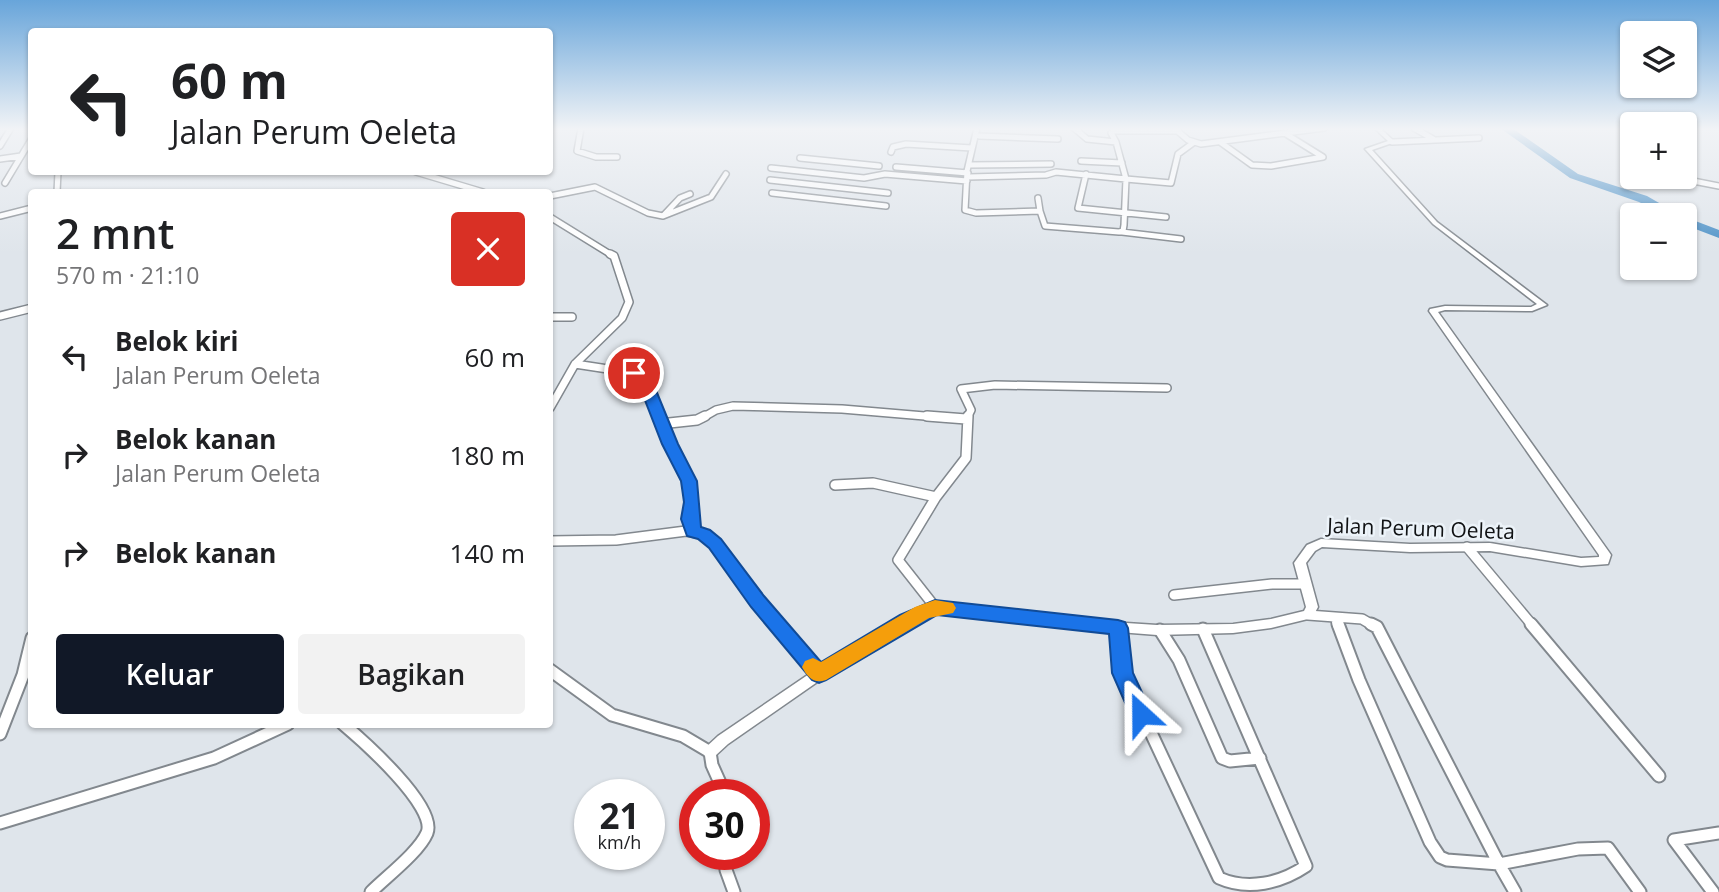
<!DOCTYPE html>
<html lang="id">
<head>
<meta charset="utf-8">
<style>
  body { margin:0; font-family:"Open Sans",sans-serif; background:#f2f2f2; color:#202124; height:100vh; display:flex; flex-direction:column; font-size:26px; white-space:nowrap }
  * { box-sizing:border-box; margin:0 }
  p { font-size:23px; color:#757577 }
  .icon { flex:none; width:38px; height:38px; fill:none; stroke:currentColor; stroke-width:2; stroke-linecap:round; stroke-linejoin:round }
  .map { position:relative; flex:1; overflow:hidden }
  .details { position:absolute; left:28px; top:189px; width:525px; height:539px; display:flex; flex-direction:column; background:#fff; border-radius:7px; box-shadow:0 2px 5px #0004 }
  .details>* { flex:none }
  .banner { position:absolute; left:28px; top:28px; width:525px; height:147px; border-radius:7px; box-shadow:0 2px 5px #0004; background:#fff; color:#202124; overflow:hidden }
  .buttons { position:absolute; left:1620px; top:21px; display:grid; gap:14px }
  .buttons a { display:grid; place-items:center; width:77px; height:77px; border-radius:7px; background:#fff; box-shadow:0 2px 5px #0004; font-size:35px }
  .speed { position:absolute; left:574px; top:779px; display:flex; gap:14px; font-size:35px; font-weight:700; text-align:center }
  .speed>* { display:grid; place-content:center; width:91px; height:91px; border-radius:50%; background:#fff; box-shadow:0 2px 5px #0004; line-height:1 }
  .speed small { font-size:18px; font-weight:400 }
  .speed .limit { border:10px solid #d22; background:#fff; color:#111 }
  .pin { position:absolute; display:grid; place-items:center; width:60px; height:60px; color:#fff; margin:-30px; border:4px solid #fff; border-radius:50%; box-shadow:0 2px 7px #0007 }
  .me { position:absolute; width:77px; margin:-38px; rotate:336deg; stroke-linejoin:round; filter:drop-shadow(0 0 5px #0008) }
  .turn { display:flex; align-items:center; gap:24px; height:147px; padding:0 28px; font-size:32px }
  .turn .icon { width:91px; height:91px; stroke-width:2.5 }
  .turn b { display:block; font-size:49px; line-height:60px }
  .round { display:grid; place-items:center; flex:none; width:74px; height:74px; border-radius:7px; background:#f2f2f2 }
  .head { display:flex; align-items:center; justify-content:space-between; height:119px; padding:0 28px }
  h1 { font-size:42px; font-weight:600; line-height:52px }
  .action { display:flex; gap:14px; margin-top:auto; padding:14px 28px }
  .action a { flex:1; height:80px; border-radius:7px; background:#111827; color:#fff; font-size:28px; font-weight:600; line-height:80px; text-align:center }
  .action a+a { background:#f2f2f2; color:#202124 }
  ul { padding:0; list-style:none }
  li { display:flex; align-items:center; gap:21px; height:98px; padding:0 28px }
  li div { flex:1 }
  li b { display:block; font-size:26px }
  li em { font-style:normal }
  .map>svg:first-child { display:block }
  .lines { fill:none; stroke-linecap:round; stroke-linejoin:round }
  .river { fill:#498fc6; fill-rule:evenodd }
  .minor-far3-casing { stroke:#82888e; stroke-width:8 }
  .minor-far2-casing { stroke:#82888e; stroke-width:10 }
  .minor-far1-casing { stroke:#82888e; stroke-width:12 }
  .minor-casing { stroke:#82888e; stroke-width:15 }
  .tertiary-casing { stroke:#82888e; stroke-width:3 }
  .minor-far3 { stroke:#fff; stroke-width:5 }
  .minor-far2 { stroke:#fff; stroke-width:7 }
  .minor-far1 { stroke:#fff; stroke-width:9 }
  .minor { stroke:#fff; stroke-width:11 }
  .tertiary { fill:#fff; fill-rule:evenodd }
  .route { fill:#1a73e8; stroke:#114b97; stroke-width:2 }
  .slow { fill:#f59e0b }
  .labels { text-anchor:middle; stroke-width:5; stroke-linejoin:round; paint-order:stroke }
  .street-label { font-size:21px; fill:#101214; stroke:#ecf3f9 }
</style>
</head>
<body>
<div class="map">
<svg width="1719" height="892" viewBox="0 0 1719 892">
  <rect width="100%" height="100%" fill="#dfe5eb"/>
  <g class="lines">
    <path class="river" d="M1500 128H1512L1578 174 1647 196 1680 215H1665L1639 202 1570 178Z
      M1685 217 1719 230V238L1685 225Z"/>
    <g class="minor-far3-casing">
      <path id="minor-far3" d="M581 128 577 151 596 157H617
        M977 128 967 171 965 210 976 213 1040 211 1045 226 1119 232 1123 231 1124 225 1126 179 1171 183 1178 154 1193 143
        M1074 128 1087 139 1116 142 1111 133 1114 131H1177
        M1174 128 1188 140 1201 144 1324 128
        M1414 128 1433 139
        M979 136 1058 139
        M1220 142 1252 165 1271 166 1323 157 1286 134
        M1392 142 1479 138
        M0 146 11 128
        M891 152 893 147 906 144 972 148
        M800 158 879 166
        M0 159 21 156
        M1081 161 1122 163
        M969 165 1051 164
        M896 167 968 173
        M771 168 864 178 885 174 967 181
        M416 172 483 192
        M1086 174 1078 208 1166 217
        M968 177 1046 175 1056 172 1126 179 1116 142
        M1673 177 1719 186
        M770 180 888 193
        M5 183 32 138
        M57 192 58 172
        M772 193 886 206
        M690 194 680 198 663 216 711 197 726 174
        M550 196 595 187 648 213 663 216
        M1038 198 1040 211
        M0 216 32 208
        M550 217 613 256
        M1122 232 1181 239"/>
    </g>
    <g class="minor-far2-casing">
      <path id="minor-far2" d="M0 316 32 308
        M550 317H572
        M575 364 634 373 646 383 658 418
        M550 408 575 364 622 318 629 302 614 256 610 254
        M702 418 716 410 733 406 842 409 948 418
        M967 418 971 410 961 389 995 385 1167 388"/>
    </g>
    <g class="minor-far1-casing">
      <path id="minor-far1" d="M657 416 689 481 693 532
        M927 416 966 419
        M660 424 697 420 705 416
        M835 485 873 483 936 497
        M550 541 616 540 686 531 704 534 715 543 778 626
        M1467 547 1533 626
        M1174 595 1272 584H1304
        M935 607 898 560 936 497 966 458 968 416
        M1308 615 1335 617
        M1335 617 1362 619 1374 626
        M1335 617 1338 626"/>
    </g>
    <g class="minor-casing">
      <path id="minor" d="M776 624 819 674
        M1338 624 1359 680 1430 842 1440 857 1447 860 1499 864 1377 627 1371 624
        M1531 624 1659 776
        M1118 628 1123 673 1219 878C1248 891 1281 883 1306 866L1203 629
        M1160 630 1179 660 1222 758 1230 761 1260 758
        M550 670 612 715 683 736 710 752 712 765 725 794
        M343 724C362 740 438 807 427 833 419 852 386 877 371 892
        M0 734 23 675 32 638
        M0 823 214 758 288 724
        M726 854V870L734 892
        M1515 892 1499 864 1578 849 1608 848 1640 892
        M1713 892 1674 840 1719 833"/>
    </g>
    <g class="tertiary-casing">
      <path id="tertiary" d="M1374 128H1380L1395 142 1372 150 1437 222 1547 305 1532 311 1445 310 1438 312 1609 552 1611 555 1608 564 1581 566 1490 551 1410 552 1322 547 1315 551 1306 563 1318 607 1312 618 1271 628 1233 633 1157 635 1080 629 936 612 911 623 823 678 728 744 715 756 710 758 705 756 703 752 705 748 718 736 815 670 903 617 935 603 1080 620 1157 625 1233 624 1271 619 1304 611 1306 607 1294 563 1307 545 1321 539 1410 544 1490 543 1581 558 1599 557V555L1429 311 1430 309 1445 306 1531 307 1537 304 1433 224 1365 149 1388 141Z"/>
    </g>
    <use href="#minor-far3" class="minor-far3"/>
    <use href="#minor-far2" class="minor-far2"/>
    <use href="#minor-far1" class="minor-far1"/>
    <use href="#minor" class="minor"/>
    <use href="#tertiary" class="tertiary"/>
  </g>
  <linearGradient id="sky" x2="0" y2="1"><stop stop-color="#68a5da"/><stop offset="0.51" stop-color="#f1f3f6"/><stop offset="1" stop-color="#f1f3f6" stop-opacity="0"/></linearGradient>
  <rect width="1719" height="253" fill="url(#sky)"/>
  <path class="route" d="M634 369 653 383 678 444 697 481 701 527 710 530 721 539 764 596 821 662 900 615 935 600 1118 620 1125 622 1128 628 1133 673 1152 714 1149 720 1141 723 1134 720 1130 714 1112 673 1109 634 937 615 826 680 819 683 812 680 751 607 709 548 698 539 687 536 681 519 684 502 681 481 662 444 639 385 626 373Z"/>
  <path class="slow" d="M935 600 953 603 956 608 953 613 929 618 826 680C814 684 808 678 802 667L805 661 813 658 821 662 915 607Z"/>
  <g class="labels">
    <g class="street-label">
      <text transform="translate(1421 529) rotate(2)" y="7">Jalan Perum Oeleta</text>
    </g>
  </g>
</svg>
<div class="buttons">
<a><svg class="icon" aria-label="layers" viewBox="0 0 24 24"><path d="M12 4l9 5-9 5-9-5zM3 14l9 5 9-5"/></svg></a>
<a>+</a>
<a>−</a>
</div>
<div class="speed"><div>21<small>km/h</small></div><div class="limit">30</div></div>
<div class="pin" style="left:634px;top:373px;background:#d93025"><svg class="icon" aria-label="arrive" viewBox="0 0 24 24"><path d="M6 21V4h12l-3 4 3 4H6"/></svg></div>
<svg class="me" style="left:1141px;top:714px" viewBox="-20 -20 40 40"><path d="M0-17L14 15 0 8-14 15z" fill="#1a73e8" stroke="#fff" stroke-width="4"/></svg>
<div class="banner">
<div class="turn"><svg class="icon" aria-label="left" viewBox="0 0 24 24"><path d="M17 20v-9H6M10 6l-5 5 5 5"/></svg><div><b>60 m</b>Jalan Perum Oeleta</div></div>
</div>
<section class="details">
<div class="head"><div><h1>2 mnt</h1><p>570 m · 21:10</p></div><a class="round" style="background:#d93025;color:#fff"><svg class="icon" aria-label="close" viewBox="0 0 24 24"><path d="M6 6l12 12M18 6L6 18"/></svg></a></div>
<ul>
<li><svg class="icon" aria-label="left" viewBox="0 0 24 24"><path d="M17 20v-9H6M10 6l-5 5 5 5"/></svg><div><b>Belok kiri</b><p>Jalan Perum Oeleta</p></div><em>60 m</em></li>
<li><svg class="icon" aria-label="right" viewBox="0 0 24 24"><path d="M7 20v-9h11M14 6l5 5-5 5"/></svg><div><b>Belok kanan</b><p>Jalan Perum Oeleta</p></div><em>180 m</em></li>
<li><svg class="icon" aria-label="right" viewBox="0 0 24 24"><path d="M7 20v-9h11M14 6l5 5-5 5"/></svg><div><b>Belok kanan</b></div><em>140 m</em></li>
</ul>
<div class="action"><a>Keluar</a><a>Bagikan</a></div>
</section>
</div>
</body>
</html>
